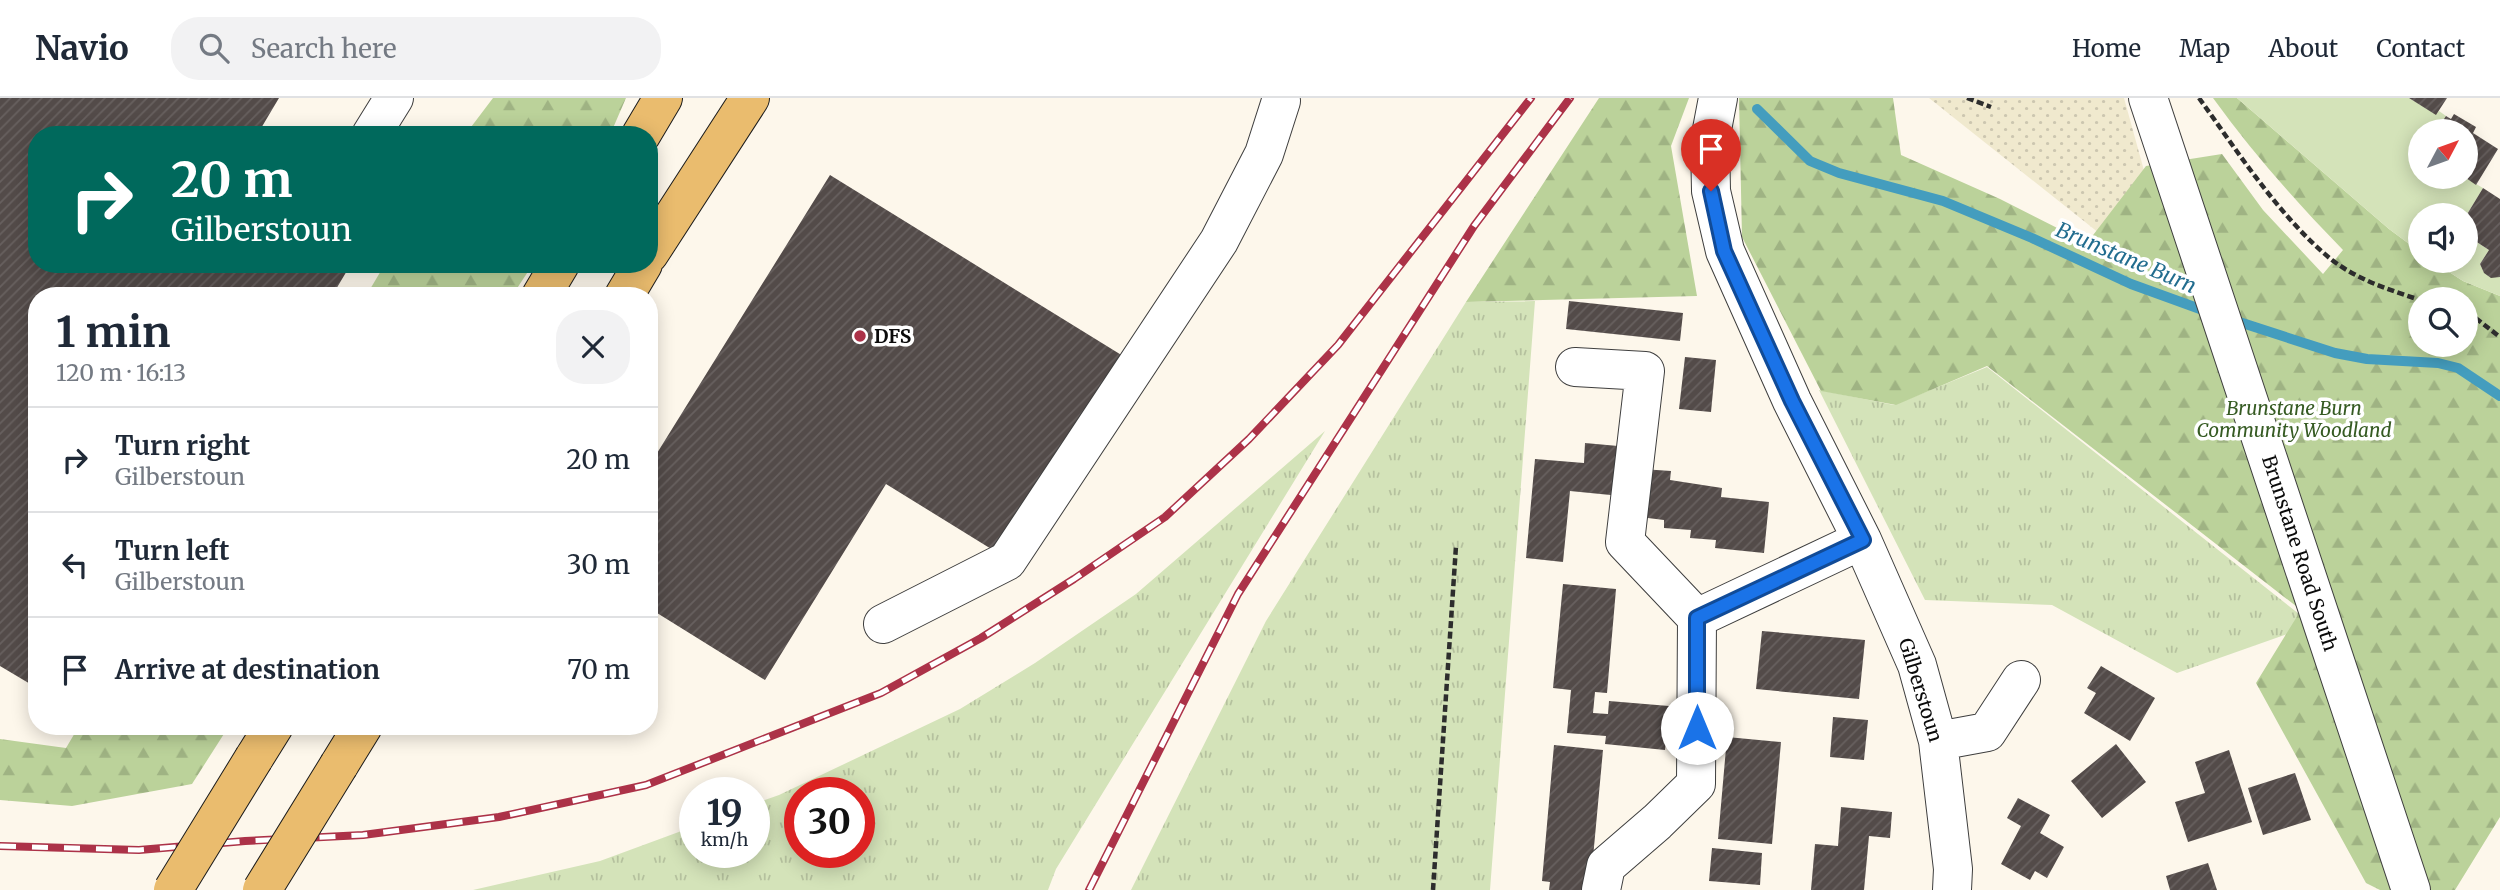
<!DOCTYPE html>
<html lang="en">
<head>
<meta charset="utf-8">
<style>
  body { margin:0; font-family:Merriweather,serif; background:#f2f2f3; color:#1f2937; height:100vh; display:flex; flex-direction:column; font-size:26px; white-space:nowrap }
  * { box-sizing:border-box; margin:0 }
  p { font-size:23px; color:#747a83 }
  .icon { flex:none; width:38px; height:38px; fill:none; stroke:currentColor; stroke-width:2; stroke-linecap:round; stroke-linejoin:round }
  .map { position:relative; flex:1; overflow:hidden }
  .sheet { position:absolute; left:28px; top:189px; width:630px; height:448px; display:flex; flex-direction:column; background:#fff; border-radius:28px; box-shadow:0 4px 18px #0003 }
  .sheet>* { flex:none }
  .hud { position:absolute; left:28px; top:28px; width:630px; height:147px; border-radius:28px; box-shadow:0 4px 18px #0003; background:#00695c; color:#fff; overflow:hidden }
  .needle { width:46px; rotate:49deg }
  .controls { position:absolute; left:2408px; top:21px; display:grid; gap:14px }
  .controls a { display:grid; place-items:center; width:70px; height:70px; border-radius:50%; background:#fff; box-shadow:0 4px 18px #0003; font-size:35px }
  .speed { position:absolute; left:679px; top:679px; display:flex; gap:14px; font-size:35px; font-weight:700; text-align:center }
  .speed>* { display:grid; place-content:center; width:91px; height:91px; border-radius:50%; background:#fff; box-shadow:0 4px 18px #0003; line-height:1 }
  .speed small { font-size:18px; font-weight:400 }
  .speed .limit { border:10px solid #d22; background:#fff; color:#111 }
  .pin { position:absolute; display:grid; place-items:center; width:60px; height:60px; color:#fff; margin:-72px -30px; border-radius:50% 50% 50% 0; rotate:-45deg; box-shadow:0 0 7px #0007 }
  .pin .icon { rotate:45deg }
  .me { position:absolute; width:77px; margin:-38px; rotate:0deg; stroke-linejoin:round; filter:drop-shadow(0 0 5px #0008) }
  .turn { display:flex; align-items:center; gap:24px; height:147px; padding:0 28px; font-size:32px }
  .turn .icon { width:91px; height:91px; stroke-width:2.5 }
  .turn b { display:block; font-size:49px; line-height:60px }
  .round { display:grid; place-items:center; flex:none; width:74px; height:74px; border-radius:28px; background:#f2f2f3 }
  .headline { display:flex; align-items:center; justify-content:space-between; height:119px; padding:0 28px }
  h1 { font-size:42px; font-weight:700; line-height:52px }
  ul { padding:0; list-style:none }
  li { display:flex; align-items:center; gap:21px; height:105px; padding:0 28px; border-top:2px solid #e0e1e3 }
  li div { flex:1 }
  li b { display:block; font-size:26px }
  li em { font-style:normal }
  header { display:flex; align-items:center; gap:42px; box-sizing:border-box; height:98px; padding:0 35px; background:#fff; border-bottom:2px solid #e0e1e3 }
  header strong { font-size:33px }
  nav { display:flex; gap:38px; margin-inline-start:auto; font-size:24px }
  .search { width:490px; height:63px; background:#f2f2f3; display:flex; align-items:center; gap:18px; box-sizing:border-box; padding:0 24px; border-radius:28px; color:#747a83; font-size:26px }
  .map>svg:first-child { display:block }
  .farmland { fill:url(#farmland-dots) }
  .grass { fill:url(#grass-tufts); fill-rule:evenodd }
  .forest { fill:url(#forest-firs); fill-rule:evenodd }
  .garden { fill:#d4e3b9 }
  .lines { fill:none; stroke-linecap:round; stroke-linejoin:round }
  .stream { stroke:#449dbe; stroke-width:10 }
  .building { fill:url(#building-hatch) }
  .minor-casing { stroke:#3e3e3e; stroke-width:40 }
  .major-casing { stroke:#1c1c1c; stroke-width:40 }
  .path { stroke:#2d2d2d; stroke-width:4.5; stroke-dasharray:7 3.5; stroke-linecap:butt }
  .minor { stroke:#fff; stroke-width:38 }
  .major { stroke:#eabc6e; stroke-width:38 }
  .rail-casing { stroke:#ac3248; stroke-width:8 }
  .rail { stroke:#fff; stroke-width:5; stroke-dasharray:16; stroke-linecap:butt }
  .major-bridge-casing { stroke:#1c1c1c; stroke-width:40; stroke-linecap:butt }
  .major-bridge { stroke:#eabc6e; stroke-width:38 }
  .route-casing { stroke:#114b97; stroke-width:18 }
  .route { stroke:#1a73e8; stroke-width:12 }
  .poi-dot { fill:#ac3248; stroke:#fff; stroke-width:2.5 }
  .labels { text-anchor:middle; stroke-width:7; stroke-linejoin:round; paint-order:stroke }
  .poi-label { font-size:19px; font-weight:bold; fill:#0b0b0b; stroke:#fff; text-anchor:start }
  .park-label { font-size:19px; font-style:italic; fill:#365b23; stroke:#fff }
  .street-label { font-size:19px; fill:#0b0b0b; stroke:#fff }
  .water-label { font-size:21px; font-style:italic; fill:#226d8f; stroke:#fff }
</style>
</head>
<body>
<header>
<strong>Navio</strong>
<div class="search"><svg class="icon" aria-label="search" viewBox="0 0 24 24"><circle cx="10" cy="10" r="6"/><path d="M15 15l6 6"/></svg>Search here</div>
<nav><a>Home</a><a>Map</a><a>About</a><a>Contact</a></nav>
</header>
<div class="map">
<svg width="2500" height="792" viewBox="0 0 2500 792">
  <defs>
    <pattern id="farmland-dots" width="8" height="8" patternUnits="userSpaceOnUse" patternTransform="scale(1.75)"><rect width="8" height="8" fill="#f0e9ce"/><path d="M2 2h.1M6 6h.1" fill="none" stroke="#ccc6b0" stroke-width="1.8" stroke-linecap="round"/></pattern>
    <pattern id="grass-tufts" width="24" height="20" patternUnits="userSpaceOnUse" patternTransform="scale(1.75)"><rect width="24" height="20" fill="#d4e3b9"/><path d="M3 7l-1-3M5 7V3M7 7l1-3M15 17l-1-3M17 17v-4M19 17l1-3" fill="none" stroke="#b5c19e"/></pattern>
    <pattern id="forest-firs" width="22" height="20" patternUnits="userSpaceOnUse" patternTransform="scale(1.75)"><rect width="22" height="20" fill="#bbd29a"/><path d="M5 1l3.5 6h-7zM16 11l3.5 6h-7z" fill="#9fb383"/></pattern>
    <pattern id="building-hatch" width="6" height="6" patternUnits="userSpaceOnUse" patternTransform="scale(1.75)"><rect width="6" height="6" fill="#534b49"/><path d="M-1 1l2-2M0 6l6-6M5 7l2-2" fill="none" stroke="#67605f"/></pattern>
  </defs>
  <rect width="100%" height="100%" fill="#fdf7eb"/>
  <path class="farmland" d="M1929 0H2124L2156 116 2109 143Z"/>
  <path class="grass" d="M1535 203 1490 792H1131L1266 523 1466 204Z
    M1987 269 2313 527 2177 575 2052 507 1925 502 1819 292 1894 307Z
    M1325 333 1056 771 1048 792H473L600 763 695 728V754H754V706L779 697 960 611 1035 565 1136 496ZM800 695H859V754H800Z"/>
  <path class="forest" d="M493 0H626L610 37H465Z
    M1599 0H1689L1671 48 1697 198 1466 204Z
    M1739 0H1893L1901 57 2000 101 2087 145 2146 68 2222 56 2263 112 2323 176 2343 152C2296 104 2252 54 2213 0H2237L2389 131 2420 154V163H2432L2463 183 2500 198V719L2455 792H2380L2366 785 2256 585 2301 512 1987 268 1896 307 1821 293 1742 139ZM2420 201H2466V247H2420Z
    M385 166H533L512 198H366Z
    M79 628H229L192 686 72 708 0 702V641L66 650Z"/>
  <path class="garden" d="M2237 0H2409L2436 16 2439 13 2446 18 2436 33H2420V79H2464L2483 90 2466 118 2420 117V154L2389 131Z
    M2466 137 2489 152 2480 166C2484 176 2488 180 2500 179V198L2463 183 2432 163H2466Z"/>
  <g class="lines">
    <path class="stream" d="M1757 11 1810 63 1839 75 1943 103 2032 140 2131 186 2211 215
      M2230 221 2335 255 2367 261 2438 265 2458 270 2500 298"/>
  </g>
  <path class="building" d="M0 0H279L257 37H37V166H340L348 171 332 198H37V590L0 568Z
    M2409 0H2447L2436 17Z
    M2454 16 2476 29 2473 35 2498 51 2476 87 2466 80V33H2436L2446 18 2451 21Z
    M830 77 1123 258 1001 457 886 386 765 582 649 510V368Z
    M2483 90 2500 101V179L2491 180 2484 175 2480 166 2489 152 2466 137V118Z
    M1569 203 1683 215 1680 243 1566 231Z
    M1685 259 1716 262 1711 314 1679 311Z
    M1585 345 1629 349 1627 370 1671 373 1670 382 1722 390 1721 399 1769 404 1764 455 1715 450 1716 442 1690 440 1691 432 1664 430V422L1640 419 1641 400 1570 393 1563 464 1526 460 1535 361 1584 365Z
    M1563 486 1616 491 1607 595 1595 594 1593 615 1608 616 1609 603 1669 608 1665 652 1605 646 1606 638 1567 635 1571 592 1553 590Z
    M1762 533 1865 542 1859 601 1756 591Z
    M2101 568 2155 600 2130 643 2084 615 2096 595 2087 590Z
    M1833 619 1868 622 1864 662 1830 659Z
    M1727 639 1781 644 1772 746 1718 741Z
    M2116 646 2146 684 2102 720 2071 683Z
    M1554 647 1603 652 1590 792H1549L1550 784 1542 783Z
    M2229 652 2252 724 2188 744 2175 704 2205 695 2195 664Z
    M2295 675 2311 722 2263 737 2248 690Z
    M2018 700 2050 717 2040 735 2064 749 2047 780 2035 773 2030 782 2001 766 2021 728 2007 720Z
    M1841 709 1892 714 1890 740 1869 738 1864 792H1811L1815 746 1838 748Z
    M1712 750 1762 755 1760 787 1709 783Z
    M2208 765 2217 792H2170L2166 778Z"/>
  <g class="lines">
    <g class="minor-casing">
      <path id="minor" d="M1718 0 1710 42 1711 93 1725 153 1792 303 1862 442 1917 567 1938 643 1953 771 1952 792
        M2148 0 2411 792
        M371 37 394 0
        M1575 269 1645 273 1625 444 1697 520
        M883 526 1007 463 1219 143 1264 56 1281 3
        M1938 643 1987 634 2021 582
        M1601 792 1606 768 1657 724 1696 686 1697 520 1862 442"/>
    </g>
    <g class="major-casing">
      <path id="major" d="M641 37 663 0
        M649 156 750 0
        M541 198 560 166
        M624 198 643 166
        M254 660 274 628
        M339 667 363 628"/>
    </g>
    <path class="path" d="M1967 0 1991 9
      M2199 0C2238 54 2280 120 2332 162 2358 182 2390 192 2420 202
      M2466 216 2473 218 2500 239
      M1433 792 1456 448"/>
    <use href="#minor" class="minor"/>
    <use href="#major" class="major"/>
    <g class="rail-casing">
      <path id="rail" d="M0 748 139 752 245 743 363 737 499 719 646 687 881 595 981 540 1074 481 1165 419 1249 341 1338 247 1531 0
        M1089 792 1238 496 1474 128 1570 0"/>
    </g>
    <use href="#rail" class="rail"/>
    <g class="major-bridge-casing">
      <path id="major-bridge" d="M173 792 254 660
        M262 792 339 667"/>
    </g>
    <use href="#major-bridge" class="major-bridge"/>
  </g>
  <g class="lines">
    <g class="route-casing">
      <path id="route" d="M1697 630V520L1863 442 1792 303 1724 153 1711 93"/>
    </g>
    <use href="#route" class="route"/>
  </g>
  <circle class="poi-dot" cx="860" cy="238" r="7"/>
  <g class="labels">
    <g class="poi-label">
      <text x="874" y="245">DFS</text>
    </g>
    <g class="park-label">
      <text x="2294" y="317">Brunstane Burn<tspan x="2294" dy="22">Community Woodland</tspan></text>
    </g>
    <g class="street-label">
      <text transform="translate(2300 455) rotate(72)" y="7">Brunstane Road South</text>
      <text transform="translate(1921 592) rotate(73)" y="7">Gilberstoun</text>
    </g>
    <g class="water-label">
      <text transform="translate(2126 160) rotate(23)" y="7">Brunstane Burn</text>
    </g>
  </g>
</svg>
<div class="controls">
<a><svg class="needle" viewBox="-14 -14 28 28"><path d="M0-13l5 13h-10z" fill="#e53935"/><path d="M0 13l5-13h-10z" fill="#747a83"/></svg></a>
<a><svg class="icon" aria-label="sound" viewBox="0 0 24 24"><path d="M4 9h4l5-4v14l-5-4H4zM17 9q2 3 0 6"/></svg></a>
<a><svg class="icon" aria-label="search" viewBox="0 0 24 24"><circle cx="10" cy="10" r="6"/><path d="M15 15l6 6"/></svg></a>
</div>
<div class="speed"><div>19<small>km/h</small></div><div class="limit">30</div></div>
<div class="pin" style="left:1711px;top:93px;background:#d93025"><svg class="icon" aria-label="arrive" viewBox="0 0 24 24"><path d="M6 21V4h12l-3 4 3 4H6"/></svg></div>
<svg class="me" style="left:1697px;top:630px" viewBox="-20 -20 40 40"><circle r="19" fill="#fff"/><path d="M0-13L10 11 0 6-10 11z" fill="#1a73e8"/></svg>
<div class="hud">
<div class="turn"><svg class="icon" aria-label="right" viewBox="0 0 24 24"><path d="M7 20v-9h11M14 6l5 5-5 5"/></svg><div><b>20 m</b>Gilberstoun</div></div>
</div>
<section class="sheet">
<div class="headline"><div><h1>1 min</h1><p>120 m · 16:13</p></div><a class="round"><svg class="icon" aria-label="close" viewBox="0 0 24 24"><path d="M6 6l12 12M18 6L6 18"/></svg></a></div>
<ul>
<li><svg class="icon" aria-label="right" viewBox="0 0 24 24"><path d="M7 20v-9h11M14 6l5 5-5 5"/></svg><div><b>Turn right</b><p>Gilberstoun</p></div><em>20 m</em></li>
<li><svg class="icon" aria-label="left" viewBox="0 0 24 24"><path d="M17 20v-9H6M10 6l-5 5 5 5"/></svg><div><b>Turn left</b><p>Gilberstoun</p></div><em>30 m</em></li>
<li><svg class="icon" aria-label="arrive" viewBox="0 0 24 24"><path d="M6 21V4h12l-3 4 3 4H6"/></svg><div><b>Arrive at destination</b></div><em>70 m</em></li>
</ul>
</section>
</div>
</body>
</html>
